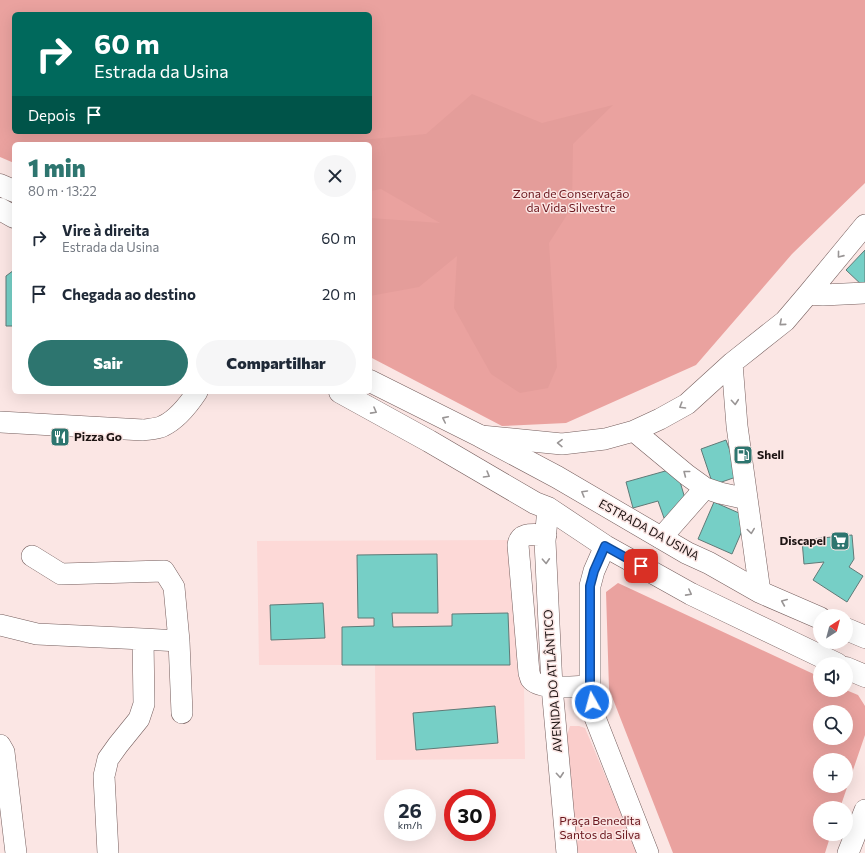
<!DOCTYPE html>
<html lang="pt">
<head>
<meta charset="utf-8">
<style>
  body { margin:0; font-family:Commissioner,sans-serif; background:#f6f6f7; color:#1f2937; height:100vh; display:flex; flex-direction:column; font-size:15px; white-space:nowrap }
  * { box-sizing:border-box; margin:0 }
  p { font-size:13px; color:#747a83 }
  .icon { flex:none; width:22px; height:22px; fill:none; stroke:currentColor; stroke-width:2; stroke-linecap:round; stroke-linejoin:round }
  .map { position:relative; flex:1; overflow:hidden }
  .details { position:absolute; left:12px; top:142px; width:360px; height:252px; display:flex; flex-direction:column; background:#fff; border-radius:6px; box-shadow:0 4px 16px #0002 }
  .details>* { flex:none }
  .hud { position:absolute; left:12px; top:12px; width:360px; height:122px; border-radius:6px; box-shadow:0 4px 16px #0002; background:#00695c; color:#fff; overflow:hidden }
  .needle { width:26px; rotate:36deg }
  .buttons { position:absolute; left:813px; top:609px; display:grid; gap:8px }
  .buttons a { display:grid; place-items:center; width:40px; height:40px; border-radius:50%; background:#fff; box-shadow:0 4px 16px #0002; font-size:20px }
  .speed { position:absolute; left:384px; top:789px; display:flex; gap:8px; font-size:20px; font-weight:700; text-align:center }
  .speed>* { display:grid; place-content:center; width:52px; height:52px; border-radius:50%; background:#fff; box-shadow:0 4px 16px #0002; line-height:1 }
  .speed small { font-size:10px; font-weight:400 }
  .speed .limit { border:6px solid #d22; background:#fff; color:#111 }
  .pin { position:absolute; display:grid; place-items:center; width:34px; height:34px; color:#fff; margin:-17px; border-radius:8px; box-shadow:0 2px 6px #0006 }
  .me { position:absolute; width:44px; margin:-22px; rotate:353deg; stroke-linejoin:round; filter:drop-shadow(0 0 3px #0008) }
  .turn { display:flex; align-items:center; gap:14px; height:84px; padding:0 16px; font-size:18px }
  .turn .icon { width:52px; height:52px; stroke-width:2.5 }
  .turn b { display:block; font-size:28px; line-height:34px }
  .then { display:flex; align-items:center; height:38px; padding:0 16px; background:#0003; gap:8px; font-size:15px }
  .round { display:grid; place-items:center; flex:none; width:42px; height:42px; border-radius:21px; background:#f6f6f7 }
  .overview { display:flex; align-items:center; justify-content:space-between; height:68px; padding:0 16px }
  h1 { font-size:24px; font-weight:800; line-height:30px; color:#2d756f }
  .cta { display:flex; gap:8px; margin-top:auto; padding:8px 16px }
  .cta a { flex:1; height:46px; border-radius:24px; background:#2d756f; color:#fff; font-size:16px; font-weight:800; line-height:46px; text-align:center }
  .cta a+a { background:#f6f6f7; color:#1f2937 }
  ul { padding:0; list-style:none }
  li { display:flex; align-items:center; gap:12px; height:56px; padding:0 16px }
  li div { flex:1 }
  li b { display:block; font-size:15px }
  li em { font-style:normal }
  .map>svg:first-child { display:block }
  .built { fill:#fdd9d7 }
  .green { fill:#facdcb }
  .forest { fill:#eaa29f; fill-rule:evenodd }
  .water { fill:#e49d9a }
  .building { fill:#76cfc6; stroke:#607a77 }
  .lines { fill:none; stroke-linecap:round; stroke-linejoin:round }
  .minor-casing { stroke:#755e5d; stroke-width:22 }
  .major-casing { stroke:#755e5d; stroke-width:23 }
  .minor { stroke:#fff; stroke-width:21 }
  .major { stroke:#fff; stroke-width:22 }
  .oneway { stroke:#999595 }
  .route-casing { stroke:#114b97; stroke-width:10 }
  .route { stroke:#1a73e8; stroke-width:7 }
  .labels { text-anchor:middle; stroke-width:3; stroke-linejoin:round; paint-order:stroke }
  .park-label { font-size:12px; fill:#69151c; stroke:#fbe6e4 }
  .poi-label { font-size:12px; font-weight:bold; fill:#1d1413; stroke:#fbe6e4; text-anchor:start }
  .street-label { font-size:12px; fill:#1d1413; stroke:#fbe6e4 }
</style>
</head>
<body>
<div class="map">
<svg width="865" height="853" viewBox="0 0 865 853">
  <rect width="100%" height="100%" fill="#fbe6e4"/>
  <path class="built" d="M522 540 525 759 376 760 375 665H259L257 541Z"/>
  <path class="green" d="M570 726H579L585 728 638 853H576L567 735Z"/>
  <path class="forest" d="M0 0H865V183L792 254 696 365 566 423 502 426 370 357V144H14V163L0 157ZM14 14H370V132H14Z
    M618 583 820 677V690H846L858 695 865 706V735L840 808H820V834H831L825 853H673L609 689 606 592ZM820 712H846V738H820ZM820 760H846V786H820Z"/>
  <path class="water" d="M472 94 542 123 613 105 573 144 572 207 549 243 557 367 548 388 520 393 491 374 454 308 457 256 419 287 370 296V218L440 223 381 189 370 191V144H348L351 141 426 134Z"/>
  <path class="building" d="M865 250V288L846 270Z
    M14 270V326H6V276Z
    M726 440 739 476 713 485 701 449Z
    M676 468 686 502 676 505 679 514 664 518 658 501 633 508 626 482Z
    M714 502 748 517 732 554 698 539Z
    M852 535 854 559 849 567 863 576 847 602 813 580 824 562 804 564 802 540Z
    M437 554 438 613H392L393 627 452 626V614L508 613 510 665H342V627L374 626V618H358L357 555Z
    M323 603 325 638 271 640 270 605Z
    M495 706 498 743 416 750 413 713Z"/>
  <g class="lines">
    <g class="minor-casing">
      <path id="minor" d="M808 294 823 295 865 293
        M732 363 737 426 760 592
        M0 422 143 430C149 429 157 429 163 426 176 420 189 404 197 392
        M634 431 687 475 705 488 720 493 747 499
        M481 436 562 444 605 439 634 431 660 419 687 404 732 363 785 321 808 294 865 225
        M548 508 545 541 552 687 567 853
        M546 535C535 535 520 531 518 545L529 673C530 675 530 677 531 679 540 691 576 686 590 686
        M661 538 705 488
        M605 546 594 571 590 586V686L594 715 648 853
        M32 556 61 574 164 571 174 587 179 641 182 713
        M0 625 37 634 143 639 144 704 139 719 118 745 108 759 104 776 108 853
        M143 639 179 641
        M0 745 4 752 16 853
        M848 853 865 810"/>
    </g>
    <g class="major-casing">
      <path id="major" d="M0 185 14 191
        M0 209 14 217
        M370 381 480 436 557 477 687 553 709 563 760 592 820 618
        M340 392 429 441 535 503 548 508 605 546 691 594 837 664
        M846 629 865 637
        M846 668 865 676"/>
    </g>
    <use href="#minor" class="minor"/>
    <use href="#major" class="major"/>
  </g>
  <defs><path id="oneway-chevron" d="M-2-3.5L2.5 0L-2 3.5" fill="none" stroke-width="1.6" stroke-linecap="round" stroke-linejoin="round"/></defs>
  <g class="oneway">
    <use href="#oneway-chevron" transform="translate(840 255) rotate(129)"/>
    <use href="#oneway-chevron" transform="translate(782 323) rotate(139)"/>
    <use href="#oneway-chevron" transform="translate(735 402) rotate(85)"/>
    <use href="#oneway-chevron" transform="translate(682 406) rotate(149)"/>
    <use href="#oneway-chevron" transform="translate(374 411) rotate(29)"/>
    <use href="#oneway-chevron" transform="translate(445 419) rotate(-154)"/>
    <use href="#oneway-chevron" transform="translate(560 443) rotate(-179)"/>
    <use href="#oneway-chevron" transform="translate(686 473) rotate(-142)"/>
    <use href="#oneway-chevron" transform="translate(487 475) rotate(30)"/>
    <use href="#oneway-chevron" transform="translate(584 493) rotate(-150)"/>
    <use href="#oneway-chevron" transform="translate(751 531) rotate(82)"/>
    <use href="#oneway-chevron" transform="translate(546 561) rotate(87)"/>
    <use href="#oneway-chevron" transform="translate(689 593) rotate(28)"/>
    <use href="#oneway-chevron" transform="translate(784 602) rotate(-157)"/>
    <use href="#oneway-chevron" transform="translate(560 775) rotate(85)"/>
  </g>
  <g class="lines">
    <g class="route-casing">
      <path id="route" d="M592 702 590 686V586L594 571 605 546 641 566"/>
    </g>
    <use href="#route" class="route"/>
  </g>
  <defs>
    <g id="restaurant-square" transform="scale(1)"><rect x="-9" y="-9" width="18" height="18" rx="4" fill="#2d756f" stroke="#fbe6e4"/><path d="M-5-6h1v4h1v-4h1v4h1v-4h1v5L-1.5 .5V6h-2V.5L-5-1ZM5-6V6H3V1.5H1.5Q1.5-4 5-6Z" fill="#fff"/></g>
    <g id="fuel-square" transform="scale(1)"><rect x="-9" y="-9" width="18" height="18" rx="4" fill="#2d756f" stroke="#fbe6e4"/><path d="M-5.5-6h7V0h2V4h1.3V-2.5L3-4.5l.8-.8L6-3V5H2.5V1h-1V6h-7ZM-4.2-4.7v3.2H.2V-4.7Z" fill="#fff"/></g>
    <g id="supermarket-square" transform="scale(1)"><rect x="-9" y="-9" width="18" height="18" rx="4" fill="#2d756f" stroke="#fbe6e4"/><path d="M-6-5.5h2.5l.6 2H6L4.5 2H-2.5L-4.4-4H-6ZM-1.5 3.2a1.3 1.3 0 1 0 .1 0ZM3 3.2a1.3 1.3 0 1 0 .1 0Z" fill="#fff"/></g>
  </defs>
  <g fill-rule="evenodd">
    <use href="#restaurant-square" x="60" y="437"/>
    <use href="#fuel-square" x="743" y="455"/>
    <use href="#supermarket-square" x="840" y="541"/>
  </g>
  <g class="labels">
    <g class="park-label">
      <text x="571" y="198">Zona de Conservação<tspan x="571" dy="14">da Vida Silvestre</tspan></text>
      <text x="600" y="825">Praça Benedita<tspan x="600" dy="14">Santos da Silva</tspan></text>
    </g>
    <g class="poi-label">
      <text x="74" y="441">Pizza Go</text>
      <text x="757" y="459">Shell</text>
      <text x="826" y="545" text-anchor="end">Discapel</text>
    </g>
    <g class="street-label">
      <text transform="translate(649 530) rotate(29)" y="4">ESTRADA DA USINA</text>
      <text transform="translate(553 681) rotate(-94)" y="4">AVENIDA DO ATLÂNTICO</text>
    </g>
  </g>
</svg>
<div class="buttons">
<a><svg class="needle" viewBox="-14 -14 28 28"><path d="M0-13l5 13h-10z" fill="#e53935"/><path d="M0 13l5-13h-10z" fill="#747a83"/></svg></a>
<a><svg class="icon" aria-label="sound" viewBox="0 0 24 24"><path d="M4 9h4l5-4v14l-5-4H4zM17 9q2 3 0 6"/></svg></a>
<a><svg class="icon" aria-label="search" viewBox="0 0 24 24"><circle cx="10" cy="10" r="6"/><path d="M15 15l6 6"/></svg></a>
<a>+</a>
<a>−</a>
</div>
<div class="speed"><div>26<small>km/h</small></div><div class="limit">30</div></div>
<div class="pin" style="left:641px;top:566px;background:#d93025"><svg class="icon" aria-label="arrive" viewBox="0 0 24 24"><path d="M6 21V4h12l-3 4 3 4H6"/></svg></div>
<svg class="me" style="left:592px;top:702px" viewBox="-20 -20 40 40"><circle r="17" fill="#1a73e8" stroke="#fff" stroke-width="3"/><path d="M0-11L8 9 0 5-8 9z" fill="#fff"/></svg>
<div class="hud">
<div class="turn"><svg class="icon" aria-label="right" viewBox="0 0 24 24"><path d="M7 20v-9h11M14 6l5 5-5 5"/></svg><div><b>60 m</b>Estrada da Usina</div></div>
<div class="then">Depois<svg class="icon" aria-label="arrive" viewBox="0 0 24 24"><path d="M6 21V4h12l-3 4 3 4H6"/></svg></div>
</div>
<section class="details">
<div class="overview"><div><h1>1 min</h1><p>80 m · 13:22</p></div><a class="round"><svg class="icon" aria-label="close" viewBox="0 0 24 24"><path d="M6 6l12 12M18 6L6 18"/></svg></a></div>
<ul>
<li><svg class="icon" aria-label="right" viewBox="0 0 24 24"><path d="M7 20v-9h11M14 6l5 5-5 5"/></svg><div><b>Vire à direita</b><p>Estrada da Usina</p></div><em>60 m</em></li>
<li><svg class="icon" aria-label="arrive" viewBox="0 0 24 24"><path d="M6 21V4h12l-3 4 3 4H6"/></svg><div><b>Chegada ao destino</b></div><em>20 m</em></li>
</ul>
<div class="cta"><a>Sair</a><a>Compartilhar</a></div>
</section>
</div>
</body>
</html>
